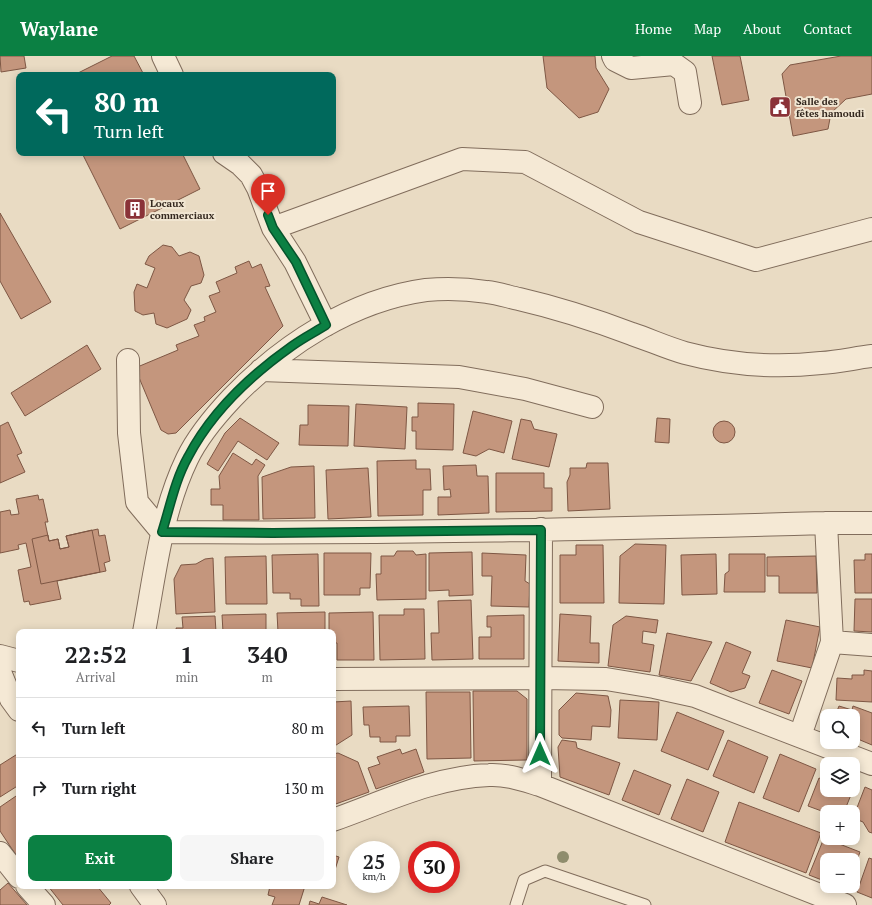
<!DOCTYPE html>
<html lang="en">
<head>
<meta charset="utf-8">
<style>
  body { margin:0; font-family:"PT Serif",serif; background:#f6f6f6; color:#202124; height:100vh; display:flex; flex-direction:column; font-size:15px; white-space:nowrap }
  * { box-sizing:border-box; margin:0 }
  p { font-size:13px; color:#757577 }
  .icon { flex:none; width:22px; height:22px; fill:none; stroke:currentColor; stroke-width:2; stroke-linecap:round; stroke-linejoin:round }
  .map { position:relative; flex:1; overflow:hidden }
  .drawer { position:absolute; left:16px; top:573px; width:320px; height:260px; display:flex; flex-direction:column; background:#fff; border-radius:8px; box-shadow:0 2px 10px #0003 }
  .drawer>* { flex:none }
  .banner { position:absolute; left:16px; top:16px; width:320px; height:84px; border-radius:8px; box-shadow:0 2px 10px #0003; background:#00695c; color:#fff; overflow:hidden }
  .controls { position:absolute; left:820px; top:653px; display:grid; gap:8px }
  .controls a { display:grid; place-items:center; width:40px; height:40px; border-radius:8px; background:#fff; box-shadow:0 2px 10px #0003; font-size:20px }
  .speed { position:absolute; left:348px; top:785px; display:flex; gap:8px; font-size:20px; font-weight:700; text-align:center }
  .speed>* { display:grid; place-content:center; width:52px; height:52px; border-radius:50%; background:#fff; box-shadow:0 2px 10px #0003; line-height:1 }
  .speed small { font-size:10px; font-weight:400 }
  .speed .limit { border:6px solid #d22; background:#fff; color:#111 }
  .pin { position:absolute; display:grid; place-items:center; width:34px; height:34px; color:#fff; margin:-41px -17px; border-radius:50% 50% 50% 0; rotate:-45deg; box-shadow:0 0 4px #0007 }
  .pin .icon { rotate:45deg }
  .me { position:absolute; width:44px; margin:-22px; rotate:0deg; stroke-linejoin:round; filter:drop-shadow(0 0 3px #0008) }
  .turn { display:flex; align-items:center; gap:14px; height:84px; padding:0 12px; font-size:18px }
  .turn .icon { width:52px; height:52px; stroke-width:2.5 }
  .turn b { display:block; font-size:28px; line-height:34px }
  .eta { display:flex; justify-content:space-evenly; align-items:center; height:68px; text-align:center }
  .eta b { font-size:24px; font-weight:700; line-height:28px }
  .primary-button { display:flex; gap:8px; margin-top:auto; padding:8px 12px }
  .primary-button a { flex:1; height:46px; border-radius:8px; background:#0b8043; color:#fff; font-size:16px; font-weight:700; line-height:46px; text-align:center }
  .primary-button a+a { background:#f6f6f6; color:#202124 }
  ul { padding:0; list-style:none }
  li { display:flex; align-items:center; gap:12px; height:60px; padding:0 12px; border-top:1px solid #e0e0e0 }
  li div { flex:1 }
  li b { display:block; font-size:15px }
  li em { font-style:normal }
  header { display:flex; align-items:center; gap:24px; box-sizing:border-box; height:56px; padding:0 20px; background:#0b8043; color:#fff }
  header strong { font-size:19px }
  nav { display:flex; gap:22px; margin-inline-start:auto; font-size:14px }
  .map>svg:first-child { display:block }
  .building { fill:#c4967d; stroke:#7e5744 }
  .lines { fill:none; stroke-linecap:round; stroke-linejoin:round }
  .service-casing { stroke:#816d5c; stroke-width:13 }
  .minor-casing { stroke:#816d5c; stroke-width:24 }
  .service { stroke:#f5e9d5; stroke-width:11 }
  .minor { stroke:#f5e9d5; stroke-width:22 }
  .tree { fill:#8f8d6d }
  .route-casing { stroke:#07532c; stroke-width:10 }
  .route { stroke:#0b8043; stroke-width:7 }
  .labels { text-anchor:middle; stroke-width:4; stroke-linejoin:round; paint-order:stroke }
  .poi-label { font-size:10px; font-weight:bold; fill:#33271e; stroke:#f1e6d2; text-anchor:start }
</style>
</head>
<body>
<header>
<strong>Waylane</strong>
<nav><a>Home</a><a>Map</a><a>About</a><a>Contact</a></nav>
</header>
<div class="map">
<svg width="872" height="849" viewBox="0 0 872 849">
  <rect width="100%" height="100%" fill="#e9dbc3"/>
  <path class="building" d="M0 0H24L26 12 1 16Z
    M112 0H134L144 19H74Z
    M543 0H595L596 12 609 33 598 56 579 62 547 32Z
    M712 0H740L749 44 722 49Z
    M841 0H872V38L846 43 831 57 828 73 793 80 782 18 790 9Z
    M82 97H182L200 133 120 173Z
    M0 157 51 246 21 263 0 225Z
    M163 189 172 191 179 200 190 196 199 200 204 219 201 227 191 230 184 244 191 254 187 263 167 272 156 268 154 257 143 259 135 255 134 236 137 228 147 232 155 212 145 208 149 200Z
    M249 205 252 212 261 208 270 230 265 231 283 270 176 377 168 378 161 374 135 312 178 294 176 289 199 280 194 269 205 265 204 261 216 256 209 240 220 236 216 226 237 217 235 211Z
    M87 289 101 313 25 360 11 337Z
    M418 347 454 348 453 394 416 393V375H412V361H418Z
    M356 348 407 351 405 393 354 390Z
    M308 349 349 350 348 390 299 389 300 369H308Z
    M473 355 512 365 504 397 489 393 476 400 463 397Z
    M240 362 279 387 267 404 238 385 218 415 207 408 225 377Z
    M657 362 670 363 669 387 655 386Z
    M521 363 531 365 534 373 557 378 549 411 512 403Z
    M713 376a11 11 0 1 1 22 0a11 11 0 1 1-22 0Z
    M8 366 22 397 17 399 25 416 0 427V370Z
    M233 397 252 409 256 403 265 409 258 420 259 464H223V449H211V433H220L219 420Z
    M416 404V413H430L431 434H423V459L378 460 377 405Z
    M587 407H608L610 453 568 455 567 426 570 419V412H586Z
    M476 409 477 420H488L489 457 438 459V441H451L450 433 444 434 443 410Z
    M314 410 315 462 263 463 262 421 291 411Z
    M368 412 371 461 328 463 326 414Z
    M496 417H544V432H552V455L496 456Z
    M38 439 39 444 43 443 48 466H45L49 485 58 483 60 493 69 491 66 480 98 473 99 480 105 479 110 505 104 507 106 515 57 525 61 543 30 549 29 545 24 546 18 514 31 511 26 487 18 489 19 493 0 497V456L10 454 11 459 19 458 16 443Z
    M92 474 100 516 41 528 32 483 48 479 49 485 58 483 60 493 69 491 66 480Z
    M635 488 666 489 664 548 619 547 620 500Z
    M576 489H603L604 547H560V499H576Z
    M397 495H413L416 499 426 498V543L377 544 376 518H381V500H394Z
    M472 496 473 539 449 540V534L429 535V497Z
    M324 497H371L370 532H360V539H324Z
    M482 497 526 499 525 525 530 528 529 551 491 550 492 520H482Z
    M318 498 319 550H301V543H290V537H273L272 499Z
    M716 498 717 538 682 539 681 499Z
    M729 498H765V536H724L725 518 729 515Z
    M865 498H872V537H855L854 504H865Z
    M266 500 267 548H226L225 501Z
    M816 500 817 537H779V520H767V501Z
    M213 502 215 556 176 558 174 523 181 509 196 508 205 503Z
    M855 543H872V576L854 575Z
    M471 544 473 603 432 604 431 577H439L438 545Z
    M404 553H424L425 603 380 604 379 559H404Z
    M325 556V576H278L277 557Z
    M373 556 374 604H337V587H333V576H329V557Z
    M266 558V576H223L222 559Z
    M560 558 591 560 590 587H599V607L558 605Z
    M524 559V603H479V581H491V571H487V560Z
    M215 560 216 576H177L176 572H183L182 561Z
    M626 560 658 564 656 577 643 575 642 587 654 589 650 616 608 610 613 569Z
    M786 564 820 571 812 612 777 605Z
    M667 577 712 586 691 625 659 619Z
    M726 586 751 596 742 617 750 620 745 632 731 636 710 627Z
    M772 614 802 625 789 658 759 647Z
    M864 614 872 615V646L836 644 837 622 852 623V619H864Z
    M473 635H517L527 643V704L474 705Z
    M426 636H470L471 702 427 703Z
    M576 637 608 640 611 654 610 671 592 670 591 684 562 682 559 679V654Z
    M620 644 659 646 657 684 618 682Z
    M351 645 352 679 333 691V646Z
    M409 650 410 680H396V686H380V681H370L369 669H364L363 651Z
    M839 650 852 654 853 650 872 657V689L853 681V660H835Z
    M677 656 724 675 708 714 661 695Z
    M562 684 576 686 577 692 620 707 609 739 560 721 558 691Z
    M728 684 768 701 754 737 713 720Z
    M400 693 402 698 416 693 424 716 376 733 368 712 380 708 377 701Z
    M19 697V729L0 741V709Z
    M338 697 358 706 369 736 333 749V698Z
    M780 698 816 713 799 756 763 742Z
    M634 714 671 729 659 759 622 744Z
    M827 721V734H853V728L855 729 844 756H827V757L808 750 819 722 826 725Z
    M687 723 719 736 703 776 671 763Z
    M865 731 872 734V777L869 776 863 766 853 762Z
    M19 738V801L18 802 0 775V751Z
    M739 746 821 777 806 817 725 786Z
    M824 782 860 796 853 815V804H827V826L809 819Z
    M333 799 339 801 333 820Z
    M869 802 872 803V842L857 836Z
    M8 827 27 849H0V834Z
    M48 830H97L111 847 109 849H63Z
    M270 830H305L299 849H272L275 841 268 839Z
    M322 841 347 849H309L310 845 319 848Z"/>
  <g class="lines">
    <g class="service-casing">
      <path id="service" d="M516 849 524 824 545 815 645 849"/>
    </g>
    <g class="minor-casing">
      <path id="minor" d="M163 0 172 19
        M613 0 615 4 631 12 674 8 685 16 690 47
        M224 97 240 108 251 119 258 132 273 172 295 206 326 269
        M273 172 462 103 525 106 639 166 756 204 872 173
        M128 304 129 377 137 446 162 476C384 478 605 473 826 467H872
        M261 314 459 321 525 333 592 351
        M144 576C155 518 161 457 187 403 198 380 215 360 232 342 283 289 352 244 426 234 446 232 468 233 487 236 498 237 509 241 519 243 558 252 595 264 632 278 650 284 667 292 685 297 730 309 775 312 821 307 838 306 855 302 872 300
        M832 586 872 589
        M0 600 19 605
        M0 616 11 643 19 654
        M333 623 540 622 606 623 654 631 695 640 872 708
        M800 680 832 586 826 467
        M540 729 541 473
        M333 764C384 746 434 721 489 719 506 718 523 724 540 729L845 849
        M0 797 19 821
        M27 830 44 849
        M141 830 155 849"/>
    </g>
    <use href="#service" class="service"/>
    <use href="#minor" class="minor"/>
  </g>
  <circle class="tree" cx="563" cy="801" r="6"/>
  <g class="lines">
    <g class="route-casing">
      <path id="route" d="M268 159 273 172 296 206 326 269C315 276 303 282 292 290 251 319 211 357 188 401 175 424 170 451 162 476L273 477 541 474 540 698"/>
    </g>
    <use href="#route" class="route"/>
  </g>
  <defs>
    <g id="civic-square" transform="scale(1.15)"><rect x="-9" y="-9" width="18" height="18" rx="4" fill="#8a3238" stroke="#f1e6d2"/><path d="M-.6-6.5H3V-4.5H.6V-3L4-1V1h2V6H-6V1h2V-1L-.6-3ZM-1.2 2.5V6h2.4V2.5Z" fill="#fff"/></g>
    <g id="building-square" transform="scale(1.15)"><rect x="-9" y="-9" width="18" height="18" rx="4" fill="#8a3238" stroke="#f1e6d2"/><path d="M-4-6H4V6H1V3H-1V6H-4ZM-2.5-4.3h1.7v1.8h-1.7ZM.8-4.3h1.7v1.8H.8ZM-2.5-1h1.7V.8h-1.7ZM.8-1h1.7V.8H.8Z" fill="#fff"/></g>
  </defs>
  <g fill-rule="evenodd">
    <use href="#civic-square" x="780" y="51"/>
    <use href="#building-square" x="135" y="153"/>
  </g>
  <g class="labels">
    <g class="poi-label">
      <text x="796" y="49">Salle des<tspan x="796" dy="12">fêtes hamoudi</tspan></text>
      <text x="150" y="151">Locaux<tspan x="150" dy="12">commerciaux</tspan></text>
    </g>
  </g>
</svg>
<div class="controls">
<a><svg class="icon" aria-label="search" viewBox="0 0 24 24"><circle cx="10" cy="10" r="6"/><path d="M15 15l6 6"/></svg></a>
<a><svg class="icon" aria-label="layers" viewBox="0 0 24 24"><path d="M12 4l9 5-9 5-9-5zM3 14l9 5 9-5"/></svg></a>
<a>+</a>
<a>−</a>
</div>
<div class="speed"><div>25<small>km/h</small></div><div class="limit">30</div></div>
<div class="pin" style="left:268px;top:159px;background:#d93025"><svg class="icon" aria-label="arrive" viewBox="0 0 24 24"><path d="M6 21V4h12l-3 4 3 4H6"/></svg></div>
<svg class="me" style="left:540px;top:698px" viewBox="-20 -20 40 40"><path d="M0-17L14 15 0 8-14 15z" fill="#0b8043" stroke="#fff" stroke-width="4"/></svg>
<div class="banner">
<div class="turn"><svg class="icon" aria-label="left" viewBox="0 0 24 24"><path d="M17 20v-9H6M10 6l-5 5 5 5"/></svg><div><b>80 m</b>Turn left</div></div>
</div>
<section class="drawer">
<div class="eta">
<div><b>22:52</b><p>Arrival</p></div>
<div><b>1</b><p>min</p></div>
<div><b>340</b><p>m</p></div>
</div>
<ul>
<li><svg class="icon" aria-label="left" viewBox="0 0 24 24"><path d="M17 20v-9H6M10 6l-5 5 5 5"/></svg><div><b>Turn left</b></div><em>80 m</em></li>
<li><svg class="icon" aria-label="right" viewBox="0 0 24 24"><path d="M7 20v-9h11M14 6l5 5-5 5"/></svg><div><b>Turn right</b></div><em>130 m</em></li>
</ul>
<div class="primary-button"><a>Exit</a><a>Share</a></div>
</section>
</div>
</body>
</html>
